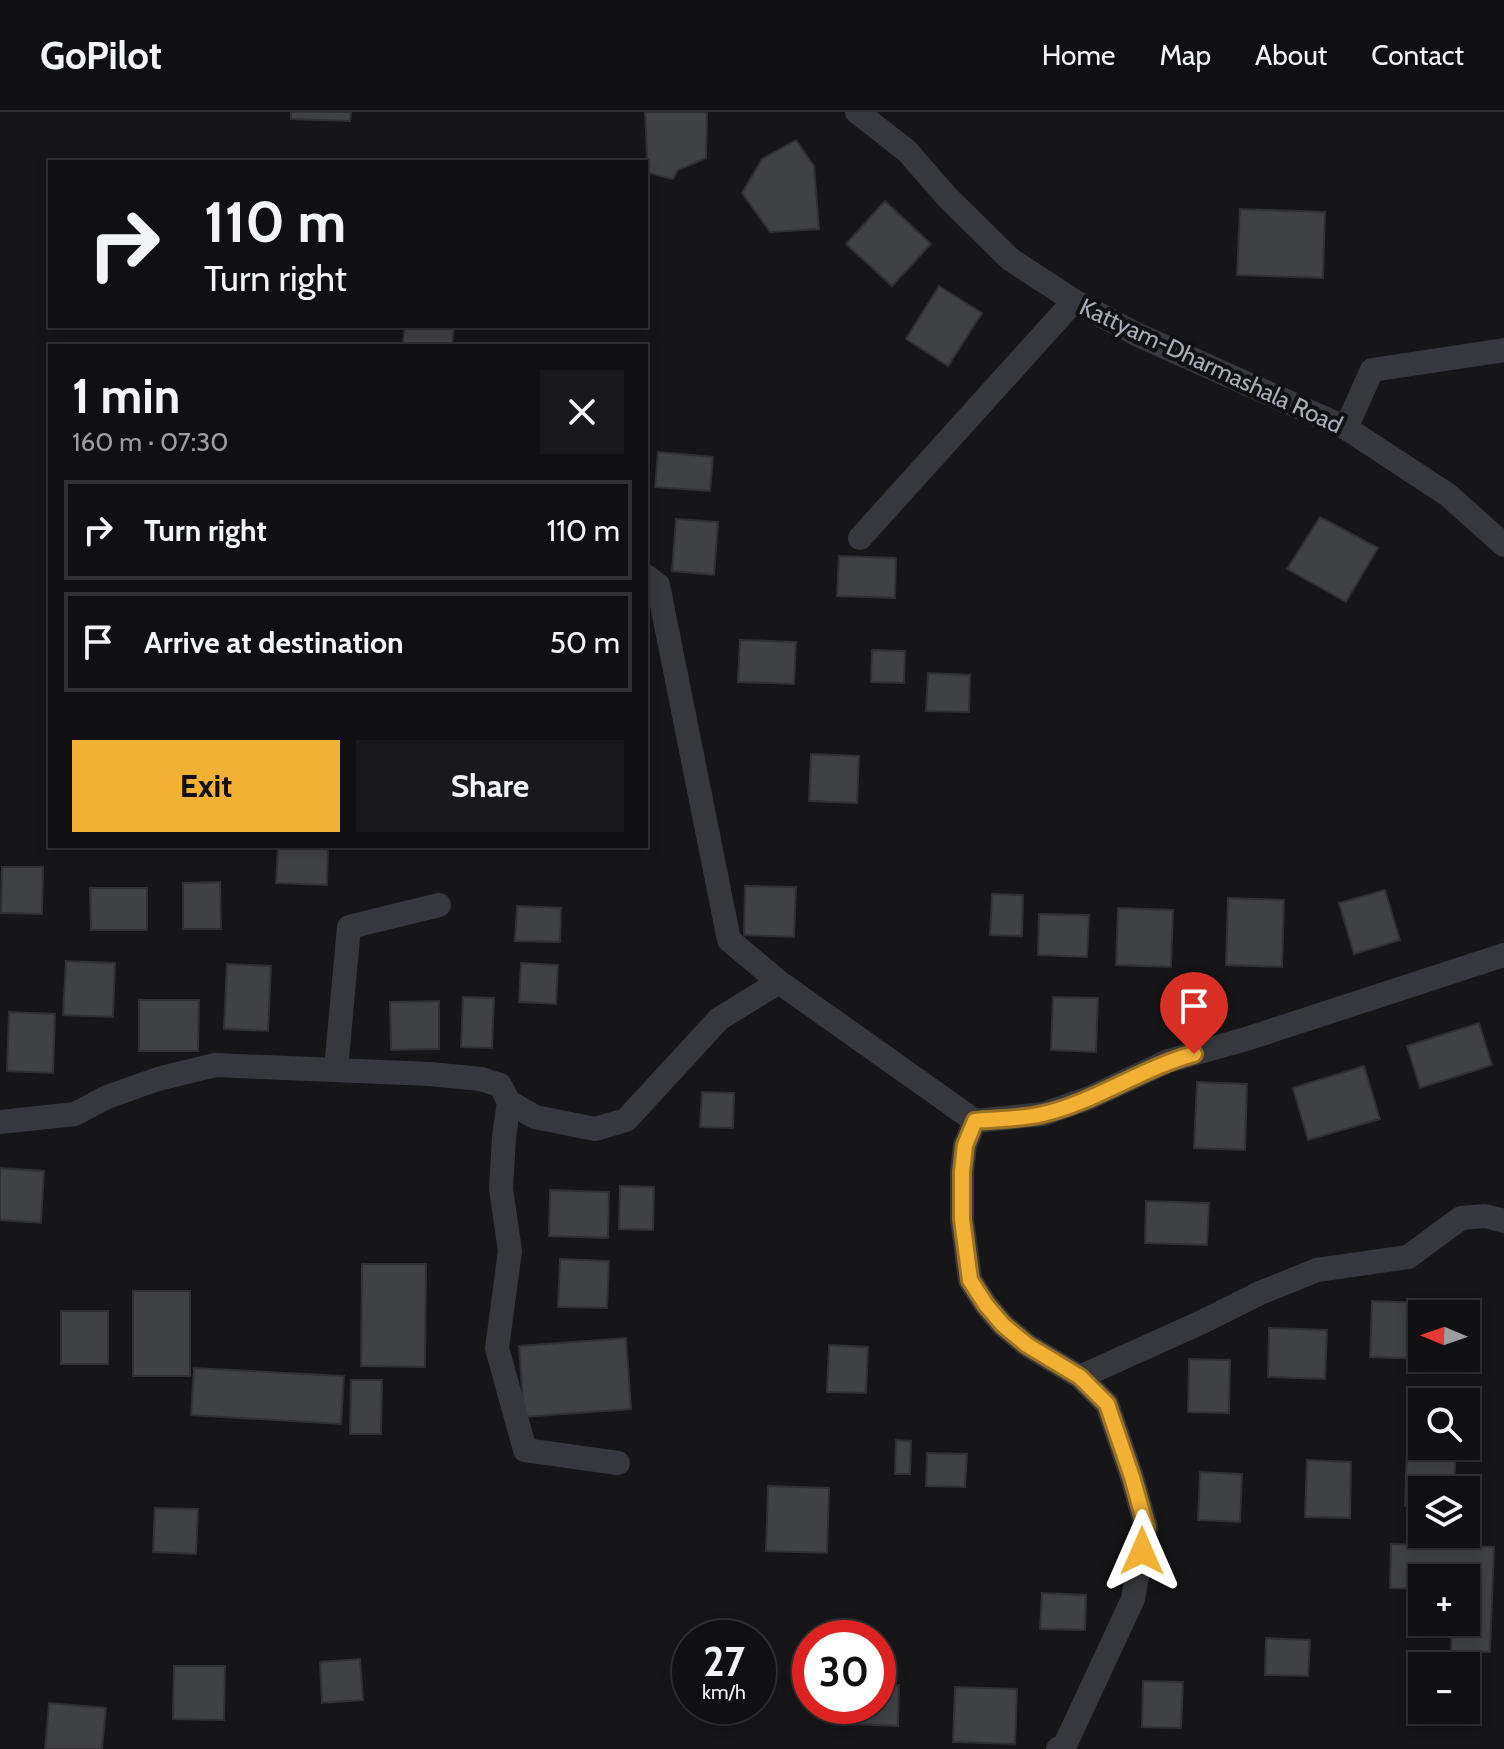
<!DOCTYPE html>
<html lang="en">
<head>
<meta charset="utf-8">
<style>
  body { margin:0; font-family:Cabin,sans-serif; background:#19191b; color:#f1f3f6; height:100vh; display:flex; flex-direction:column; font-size:30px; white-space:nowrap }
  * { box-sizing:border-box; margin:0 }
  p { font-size:26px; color:#9c9d9f }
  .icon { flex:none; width:44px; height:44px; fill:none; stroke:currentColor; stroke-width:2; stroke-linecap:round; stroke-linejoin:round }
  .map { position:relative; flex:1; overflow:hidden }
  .details { position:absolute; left:48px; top:232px; width:600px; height:504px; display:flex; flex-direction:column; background:#101012; border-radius:0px; box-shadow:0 4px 12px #0003,0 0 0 2px #303032 }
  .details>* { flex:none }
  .top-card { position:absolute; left:48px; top:48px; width:600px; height:168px; border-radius:0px; box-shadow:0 4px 12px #0003,0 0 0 2px #303032; background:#101012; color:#f1f3f6; overflow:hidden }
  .needle { width:52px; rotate:272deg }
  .controls { position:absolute; left:1408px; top:1188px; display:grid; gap:16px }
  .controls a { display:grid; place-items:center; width:72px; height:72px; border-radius:0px; background:#101012; box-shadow:0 4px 12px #0003,0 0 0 2px #303032; font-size:40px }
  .speed { position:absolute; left:672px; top:1508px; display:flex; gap:16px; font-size:40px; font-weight:700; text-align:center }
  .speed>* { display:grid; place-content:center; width:104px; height:104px; border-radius:50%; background:#101012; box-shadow:0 4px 12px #0003,0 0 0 2px #303032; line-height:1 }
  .speed small { font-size:20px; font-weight:400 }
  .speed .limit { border:12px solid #d22; background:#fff; color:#111 }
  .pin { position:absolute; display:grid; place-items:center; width:68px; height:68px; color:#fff; margin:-82px -34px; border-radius:50% 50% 50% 0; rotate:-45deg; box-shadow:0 0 8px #0007 }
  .pin .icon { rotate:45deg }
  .me { position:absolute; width:88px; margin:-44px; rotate:0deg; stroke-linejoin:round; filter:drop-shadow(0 0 6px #0008) }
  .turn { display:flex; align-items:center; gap:28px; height:168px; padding:0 24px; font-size:36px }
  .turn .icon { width:104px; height:104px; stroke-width:2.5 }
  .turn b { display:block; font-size:56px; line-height:68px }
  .round { display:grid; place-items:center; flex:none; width:84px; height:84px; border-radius:0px; background:#19191b }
  .overview { display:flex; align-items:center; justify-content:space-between; height:136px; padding:0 24px }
  h1 { font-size:48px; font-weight:800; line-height:60px }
  .primary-button { display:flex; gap:16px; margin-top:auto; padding:16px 24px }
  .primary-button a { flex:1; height:92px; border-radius:0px; background:#f2b134; color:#111; font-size:32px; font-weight:800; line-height:92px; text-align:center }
  .primary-button a+a { background:#19191b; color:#f1f3f6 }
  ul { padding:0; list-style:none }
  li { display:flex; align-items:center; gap:24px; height:100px; margin:0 16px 12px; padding:0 8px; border:4px solid #303032; border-radius:0px }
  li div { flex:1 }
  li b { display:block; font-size:30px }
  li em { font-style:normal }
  header { display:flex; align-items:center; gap:48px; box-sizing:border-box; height:112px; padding:0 40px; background:#101012; border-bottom:2px solid #303032 }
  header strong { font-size:38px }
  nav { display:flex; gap:44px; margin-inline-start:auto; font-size:28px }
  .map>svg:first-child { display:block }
  .building { fill:#404145; stroke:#303034; stroke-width:2 }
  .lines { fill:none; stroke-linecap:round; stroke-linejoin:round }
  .minor { stroke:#37383d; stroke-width:24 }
  .route-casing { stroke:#9d7322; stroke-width:20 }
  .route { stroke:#f2b134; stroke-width:14 }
  .labels { text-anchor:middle; stroke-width:8; stroke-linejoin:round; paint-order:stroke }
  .street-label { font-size:24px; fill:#a8adb8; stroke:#111113 }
</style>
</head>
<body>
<header>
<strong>GoPilot</strong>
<nav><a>Home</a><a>Map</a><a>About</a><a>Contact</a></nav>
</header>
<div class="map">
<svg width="1504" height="1637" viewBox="0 0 1504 1637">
  <rect width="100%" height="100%" fill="#161618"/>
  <path class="building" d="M291 0H351L350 9 291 7Z
    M645 0H707L706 46 678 58 673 67 648 61Z
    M796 28 814 54 819 117 770 120 742 81 762 47Z
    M885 89 931 132 892 174 846 132Z
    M1240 97 1325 100 1323 166 1237 163Z
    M939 174 982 201 948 254 906 227Z
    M405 214H454L452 234H428L403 231Z
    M658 340 713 345 710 379 655 375Z
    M1320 405 1378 436 1346 490 1287 457Z
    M676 407 718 410 714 463 672 459Z
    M839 444 896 446 895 486 837 484Z
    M740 528 796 530 794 572 738 570Z
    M872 538 905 539 904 571 871 570Z
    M928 561 970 563 969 600 926 599Z
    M811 642 859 644 857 691 809 689Z
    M278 734H328L327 773 276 771Z
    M2 755H43L42 802 1 801Z
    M220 770 221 817H183V771Z
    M745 774 796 775 794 825 744 823Z
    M90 776H147V818H91Z
    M1385 778 1400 828 1354 842 1339 791Z
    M992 782 1023 783 1022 824 990 823Z
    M1228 786 1284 788 1282 855 1226 853Z
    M517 794 561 796 560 830 515 829Z
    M1118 796 1173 798 1171 855 1116 853Z
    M1039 802 1089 803 1087 845 1038 843Z
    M66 849 115 851 113 905 63 903Z
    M521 851 558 853 556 892 519 890Z
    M227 852 271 854 268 919 224 917Z
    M463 885 494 886 492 936 461 935Z
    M1053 885 1098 886 1096 940 1051 938Z
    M139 888H199L198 939H139Z
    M439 889V937L391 938 390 890Z
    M9 900 55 902 53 961 7 959Z
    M1479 911 1492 953 1420 976 1407 934Z
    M1364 954 1380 1007 1308 1028 1293 976Z
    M1197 970 1247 972 1245 1038 1194 1036Z
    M702 980 734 981 733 1016 700 1015Z
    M0 1056 44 1059 41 1111 0 1108Z
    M620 1074 654 1075 653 1118 619 1117Z
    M550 1078 609 1080 608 1126 549 1124Z
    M1146 1089 1209 1091 1207 1133 1145 1131Z
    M560 1147 609 1149 607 1196 558 1195Z
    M362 1152H426L425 1255 361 1254Z
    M133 1179H190V1264H133Z
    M1372 1189 1423 1191 1421 1247 1370 1245Z
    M61 1199H108V1252H61Z
    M1269 1216 1327 1218 1325 1267 1268 1265Z
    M626 1226 631 1297 524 1305 519 1234Z
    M829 1233 868 1235 866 1281 827 1280Z
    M1189 1247 1230 1248 1229 1301 1188 1300Z
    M194 1256 344 1264 341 1312 191 1303Z
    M351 1268H382L381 1322H350Z
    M896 1328 911 1329 910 1362H895Z
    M1407 1335 1456 1337 1454 1378H1422V1395L1405 1394Z
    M927 1341 967 1342 965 1375 926 1374Z
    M1307 1348 1351 1350 1350 1406 1305 1405Z
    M1200 1360 1242 1362 1240 1410 1198 1408Z
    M768 1374 829 1376 827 1441 766 1439Z
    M155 1396 198 1397 196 1442 153 1440Z
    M1391 1432 1494 1435 1490 1540 1451 1539 1452 1510H1466V1466H1422V1477L1390 1476Z
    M1042 1481 1086 1483 1085 1518 1040 1517Z
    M1266 1526 1310 1528 1308 1564 1265 1563Z
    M360 1547 363 1588 322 1591 320 1550Z
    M174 1554H225L224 1608 173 1607Z
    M1143 1569 1183 1570 1181 1616 1142 1615Z
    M878 1572 899 1573 898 1614 848 1612 849 1594H878Z
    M955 1575 1017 1577 1015 1632 953 1630Z
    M49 1591 106 1596 102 1637H45Z"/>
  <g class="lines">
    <path class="minor" d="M857 0 907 39 947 85 1010 147 1074 189 1136 222 1346 316 1448 383 1504 433
      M1346 316 1372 258 1504 238
      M860 426 1074 189
      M646 464 658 473 729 828 779 870
      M1504 843 1246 927 1168 949 1089 986 1043 1002 975 1009 965 1033 962 1060V1107L970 1168 986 1193 1003 1213 1027 1233 1080 1265 1202 1210 1260 1181 1317 1158 1408 1145 1461 1106 1485 1104 1504 1109
      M336 957 349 815 439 793
      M509 990 535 1005 595 1017 626 1008 719 907 779 870 975 1009
      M0 1010 75 1002 107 985 158 967 215 953 430 962 481 967 500 973 509 990 504 1025 501 1077 510 1139 497 1236 525 1338 618 1351
      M1058 1637 1065 1633 1133 1487 1146 1415 1132 1365 1107 1292 1080 1265"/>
  </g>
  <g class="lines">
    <g class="route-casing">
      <path id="route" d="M1142 1439 1146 1415 1132 1365 1107 1292 1080 1265 1027 1233 1003 1213 986 1193 970 1168 962 1107V1060L965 1033 975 1009C997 1007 1022 1007 1043 1002 1095 990 1142 956 1194 942"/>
    </g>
    <use href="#route" class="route"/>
  </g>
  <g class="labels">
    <g class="street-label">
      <text transform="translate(1211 254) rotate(25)" y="8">Kattyam-Dharmashala Road</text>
    </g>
  </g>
</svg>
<div class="controls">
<a><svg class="needle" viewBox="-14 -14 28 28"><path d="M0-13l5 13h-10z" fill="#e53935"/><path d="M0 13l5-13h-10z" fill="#9c9d9f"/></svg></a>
<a><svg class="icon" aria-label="search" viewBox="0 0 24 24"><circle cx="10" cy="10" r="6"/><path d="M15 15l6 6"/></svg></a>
<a><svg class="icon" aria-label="layers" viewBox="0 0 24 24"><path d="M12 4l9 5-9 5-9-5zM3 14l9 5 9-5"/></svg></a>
<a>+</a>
<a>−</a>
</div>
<div class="speed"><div>27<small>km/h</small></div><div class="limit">30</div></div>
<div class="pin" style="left:1194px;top:942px;background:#d93025"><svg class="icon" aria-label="arrive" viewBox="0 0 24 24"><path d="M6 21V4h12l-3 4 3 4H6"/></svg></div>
<svg class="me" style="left:1142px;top:1439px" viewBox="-20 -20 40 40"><path d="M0-17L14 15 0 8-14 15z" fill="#f2b134" stroke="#fff" stroke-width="4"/></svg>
<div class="top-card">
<div class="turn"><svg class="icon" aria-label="right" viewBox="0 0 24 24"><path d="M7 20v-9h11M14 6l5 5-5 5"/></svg><div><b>110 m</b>Turn right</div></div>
</div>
<section class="details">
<div class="overview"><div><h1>1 min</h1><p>160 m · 07:30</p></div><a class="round"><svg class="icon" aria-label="close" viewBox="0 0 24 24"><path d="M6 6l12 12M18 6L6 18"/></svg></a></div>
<ul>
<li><svg class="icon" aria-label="right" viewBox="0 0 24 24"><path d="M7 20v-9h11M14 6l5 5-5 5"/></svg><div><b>Turn right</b></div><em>110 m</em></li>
<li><svg class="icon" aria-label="arrive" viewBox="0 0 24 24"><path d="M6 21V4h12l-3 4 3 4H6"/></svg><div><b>Arrive at destination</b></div><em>50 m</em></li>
</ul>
<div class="primary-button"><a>Exit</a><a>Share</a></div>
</section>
</div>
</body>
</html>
